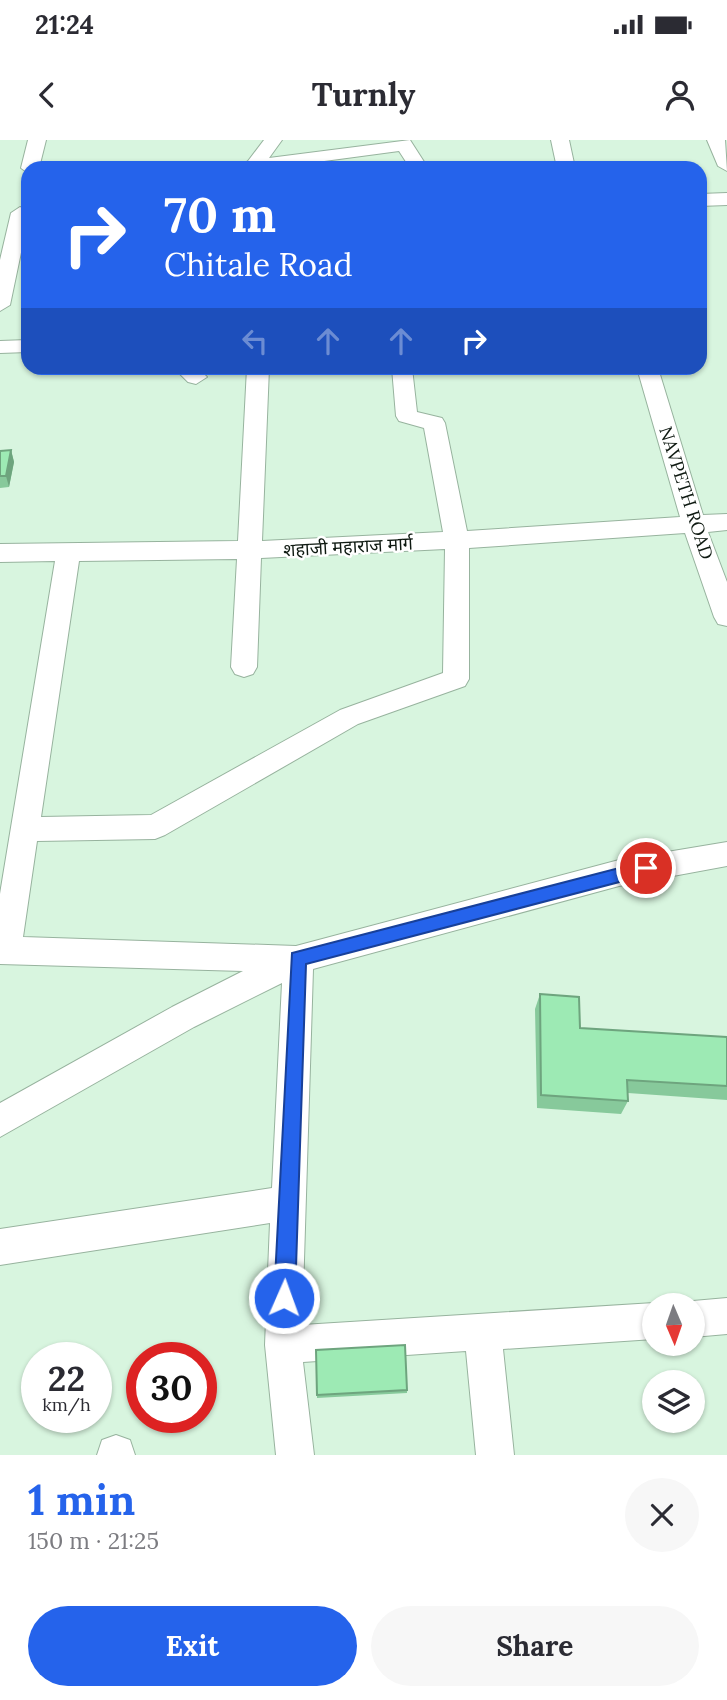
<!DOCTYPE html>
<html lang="en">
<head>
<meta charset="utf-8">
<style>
  body { margin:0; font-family:Lora,"Noto Sans Devanagari",serif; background:#f7f7f7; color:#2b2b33; height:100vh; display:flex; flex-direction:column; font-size:26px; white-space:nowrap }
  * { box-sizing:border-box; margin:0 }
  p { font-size:23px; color:#7c7c81 }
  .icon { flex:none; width:38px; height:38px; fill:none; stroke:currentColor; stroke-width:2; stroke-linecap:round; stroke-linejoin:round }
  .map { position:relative; height:1315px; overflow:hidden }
  .drawer { display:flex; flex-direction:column; background:#fff; flex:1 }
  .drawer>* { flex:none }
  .guide { position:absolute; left:21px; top:21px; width:686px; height:214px; border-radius:21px; box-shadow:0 2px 5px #0004; background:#2563eb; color:#fff; overflow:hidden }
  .needle { width:46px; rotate:178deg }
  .fabs { position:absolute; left:642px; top:1153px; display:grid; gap:14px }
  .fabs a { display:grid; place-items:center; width:63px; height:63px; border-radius:50%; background:#fff; box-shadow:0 2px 5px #0004; font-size:35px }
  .speed { position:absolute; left:21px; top:1202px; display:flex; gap:14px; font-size:35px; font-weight:700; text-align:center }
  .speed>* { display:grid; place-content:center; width:91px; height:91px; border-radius:50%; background:#fff; box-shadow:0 2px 5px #0004; line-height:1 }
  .speed small { font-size:18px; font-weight:400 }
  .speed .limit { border:10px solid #d22; background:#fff; color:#111 }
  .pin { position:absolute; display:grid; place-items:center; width:60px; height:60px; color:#fff; margin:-30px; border:4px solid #fff; border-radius:50%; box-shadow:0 2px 7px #0007 }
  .me { position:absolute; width:77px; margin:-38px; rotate:2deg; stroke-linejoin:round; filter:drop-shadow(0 0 5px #0008) }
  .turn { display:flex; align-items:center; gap:24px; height:147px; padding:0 28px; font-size:32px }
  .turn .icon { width:91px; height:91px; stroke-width:2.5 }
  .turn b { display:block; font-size:49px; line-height:60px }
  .lanes { display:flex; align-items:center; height:66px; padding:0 28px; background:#0003; justify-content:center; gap:35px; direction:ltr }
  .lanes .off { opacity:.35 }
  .round { display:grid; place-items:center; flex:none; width:74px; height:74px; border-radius:37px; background:#f7f7f7 }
  .summary { display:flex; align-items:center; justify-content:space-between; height:119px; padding:0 28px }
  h1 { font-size:42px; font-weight:700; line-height:52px; color:#2563eb }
  .button { display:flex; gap:14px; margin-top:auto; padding:14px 28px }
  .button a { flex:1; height:80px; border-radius:42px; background:#2563eb; color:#fff; font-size:28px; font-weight:700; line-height:80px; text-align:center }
  .button a+a { background:#f7f7f7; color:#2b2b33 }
  .status { display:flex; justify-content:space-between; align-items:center; height:49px; padding:0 35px; background:#fff; direction:ltr }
  .status svg { height:19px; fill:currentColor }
  header { display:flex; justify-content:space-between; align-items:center; height:91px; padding:0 28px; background:#fff; font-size:32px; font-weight:700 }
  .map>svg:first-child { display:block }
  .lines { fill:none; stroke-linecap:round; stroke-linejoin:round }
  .minor-casing { stroke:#97b39e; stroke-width:2 }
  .minor { fill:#fff; fill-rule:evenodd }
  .wall { fill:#87c99b }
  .shaded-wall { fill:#6ea47e }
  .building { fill:#9deab4; stroke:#6ea47e; stroke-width:2 }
  .route { fill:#2563eb; stroke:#184099; stroke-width:2 }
  .labels { text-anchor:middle; stroke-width:5; stroke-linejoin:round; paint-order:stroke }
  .street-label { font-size:18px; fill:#0e1911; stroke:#fff }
</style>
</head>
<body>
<div class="status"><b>21:24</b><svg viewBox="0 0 49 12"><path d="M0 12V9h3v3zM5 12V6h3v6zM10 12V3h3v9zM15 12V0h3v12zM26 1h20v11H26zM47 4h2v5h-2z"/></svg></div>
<header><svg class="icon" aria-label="back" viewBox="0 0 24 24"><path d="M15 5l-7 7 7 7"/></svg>Turnly<svg class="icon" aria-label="person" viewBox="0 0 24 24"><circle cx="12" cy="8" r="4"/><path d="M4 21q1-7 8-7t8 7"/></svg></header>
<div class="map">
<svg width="727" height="1315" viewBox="0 0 727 1315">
  <rect width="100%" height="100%" fill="#d8f5df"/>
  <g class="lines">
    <g class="minor-casing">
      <path id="minor" d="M28 0H46L39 28H28V33L21 28Z
        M264 0H282L269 18 410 0 428 28H410L399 11 272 28H238L248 21Z
        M551 0H569L575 28H557Z
        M707 0H725L727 31 718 26Z
        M727 53V65L700 66V54Z
        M20 67 28 71V79L10 165 0 171V120L11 73Z
        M28 200V212L0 213V201Z
        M174 228H198L207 237 196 244 188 242Z
        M247 228H269L262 401 443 392 424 288 399 281 396 276 392 228H412L417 272 442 278 445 283 467 391 680 377 637 228H658L703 375 727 374V390L708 392 727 442V486L718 484 714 477 685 393 469 408V539L465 546 358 584 165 695 155 699 37 701 23 797 296 806 619 720 727 702V726L619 746 313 829 302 1185 654 1163 660 1166H654V1199L503 1209 514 1315H476L466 1211 303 1222 314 1315H276L265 1205 270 1083 0 1125V1089L272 1048 282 843 194 887 0 997V963L172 867 243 831 0 824V754L55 421 0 422V404L238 401ZM445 409 443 533 340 570 151 675 41 677 79 421 237 419 231 527 235 534 244 537 253 534 257 527 261 418Z
        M727 1158V1194L693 1197V1166H682L693 1161Z
        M116 1295 130 1300 135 1315H97L102 1300Z"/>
    </g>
    <use href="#minor" class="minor"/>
  </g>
  <path class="wall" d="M11 310 14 322 9 347 0 348V311Z
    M540 854 580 888 727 897V960L628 953V961L621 974 537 968 535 869Z
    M407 1250V1253L317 1258V1255Z"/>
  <path class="shaded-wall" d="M11 310 14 322 9 347 6 336Z"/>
  <path class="building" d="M11 310 6 336H0V311Z
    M540 854 579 857 580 888 727 897V946L627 940 628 961 541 955Z
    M405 1205 407 1250 317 1255 316 1210Z"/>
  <path class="route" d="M646 721 655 728 646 735 306 824 295 1158 292 1165 284 1168 277 1165 274 1158 292 813Z"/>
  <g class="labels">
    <g class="street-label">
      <text transform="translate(686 353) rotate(72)" y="6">NAVPETH ROAD</text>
      <text transform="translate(348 407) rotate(-3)" y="6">शहाजी महाराज मार्ग</text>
    </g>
  </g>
</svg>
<div class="fabs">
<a><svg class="needle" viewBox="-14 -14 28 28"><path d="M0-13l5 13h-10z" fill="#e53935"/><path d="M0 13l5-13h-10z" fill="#7c7c81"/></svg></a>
<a><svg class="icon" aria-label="layers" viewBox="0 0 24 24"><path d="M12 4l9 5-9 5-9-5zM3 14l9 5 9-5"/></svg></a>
</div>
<div class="speed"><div>22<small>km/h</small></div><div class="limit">30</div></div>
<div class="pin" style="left:646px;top:728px;background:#d93025"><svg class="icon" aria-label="arrive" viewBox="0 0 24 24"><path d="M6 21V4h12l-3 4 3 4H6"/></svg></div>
<svg class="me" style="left:284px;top:1158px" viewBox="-20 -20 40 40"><circle r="17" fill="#2563eb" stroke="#fff" stroke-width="3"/><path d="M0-11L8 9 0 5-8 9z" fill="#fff"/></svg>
<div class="guide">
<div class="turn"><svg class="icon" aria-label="right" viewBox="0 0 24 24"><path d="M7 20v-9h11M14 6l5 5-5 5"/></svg><div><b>70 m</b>Chitale Road</div></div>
<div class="lanes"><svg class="icon off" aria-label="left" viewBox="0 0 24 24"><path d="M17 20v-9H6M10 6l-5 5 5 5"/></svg><svg class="icon off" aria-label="ahead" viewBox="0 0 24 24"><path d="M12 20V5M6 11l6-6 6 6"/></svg><svg class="icon off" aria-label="ahead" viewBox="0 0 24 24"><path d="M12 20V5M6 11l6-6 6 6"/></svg><svg class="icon" aria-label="right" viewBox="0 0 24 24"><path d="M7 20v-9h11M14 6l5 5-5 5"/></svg></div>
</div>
</div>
<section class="drawer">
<div class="summary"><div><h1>1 min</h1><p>150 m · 21:25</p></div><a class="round"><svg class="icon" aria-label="close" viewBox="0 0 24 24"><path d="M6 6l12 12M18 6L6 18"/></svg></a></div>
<div class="button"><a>Exit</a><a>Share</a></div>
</section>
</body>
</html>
